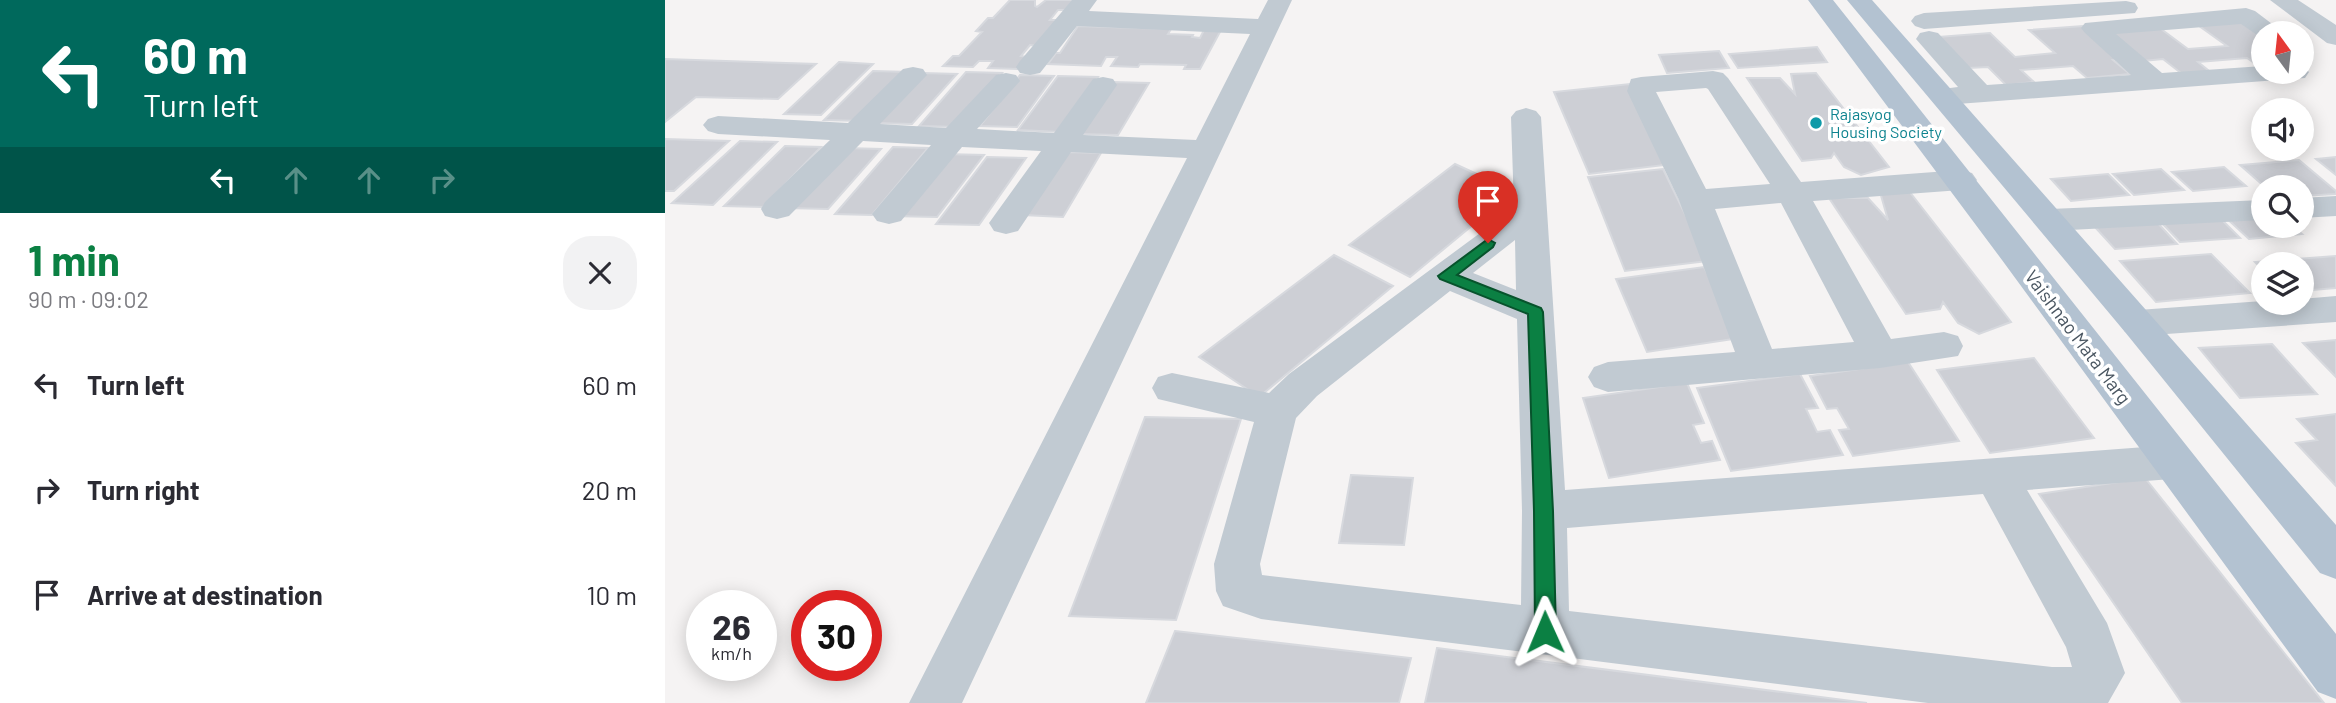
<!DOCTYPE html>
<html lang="en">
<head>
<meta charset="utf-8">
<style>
  body { margin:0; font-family:Barlow,sans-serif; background:#f2f2f3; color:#2b2b33; height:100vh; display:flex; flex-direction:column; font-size:26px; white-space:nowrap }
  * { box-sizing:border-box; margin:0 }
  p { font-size:23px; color:#7c7c81 }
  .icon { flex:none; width:38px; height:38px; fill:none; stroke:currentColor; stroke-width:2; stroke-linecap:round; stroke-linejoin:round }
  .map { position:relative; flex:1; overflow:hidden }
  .details { display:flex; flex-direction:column; background:#fff; width:665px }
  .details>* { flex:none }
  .guide { background:#00695c; color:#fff; overflow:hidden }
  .needle { width:46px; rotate:345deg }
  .fabs { position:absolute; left:1586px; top:21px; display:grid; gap:14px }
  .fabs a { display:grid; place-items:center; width:63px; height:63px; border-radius:50%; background:#fff; box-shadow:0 4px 18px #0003; font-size:35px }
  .speed { position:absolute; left:21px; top:590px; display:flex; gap:14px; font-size:35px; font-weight:700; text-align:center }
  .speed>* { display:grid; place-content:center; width:91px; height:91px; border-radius:50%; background:#fff; box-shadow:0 4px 18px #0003; line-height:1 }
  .speed small { font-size:18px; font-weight:400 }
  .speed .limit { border:10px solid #d22; background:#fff; color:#111 }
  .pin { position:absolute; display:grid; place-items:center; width:60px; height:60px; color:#fff; margin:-72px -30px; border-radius:50% 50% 50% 0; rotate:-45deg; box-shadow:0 0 7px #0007 }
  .pin .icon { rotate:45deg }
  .me { position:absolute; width:77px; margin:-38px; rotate:359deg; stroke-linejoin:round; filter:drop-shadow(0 0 5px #0008) }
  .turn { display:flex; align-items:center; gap:24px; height:147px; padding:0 28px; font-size:32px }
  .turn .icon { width:91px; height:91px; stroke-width:2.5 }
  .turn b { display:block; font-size:49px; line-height:60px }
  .lanes { display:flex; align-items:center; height:66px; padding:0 28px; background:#0003; justify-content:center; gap:35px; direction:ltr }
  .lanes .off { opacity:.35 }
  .round { display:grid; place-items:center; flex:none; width:74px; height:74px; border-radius:28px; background:#f2f2f3 }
  .overview { display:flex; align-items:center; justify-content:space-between; height:119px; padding:0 28px }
  h1 { font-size:42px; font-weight:700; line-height:52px; color:#0b8043 }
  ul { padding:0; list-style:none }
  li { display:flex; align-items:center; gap:21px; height:105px; padding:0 28px }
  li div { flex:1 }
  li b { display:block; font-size:26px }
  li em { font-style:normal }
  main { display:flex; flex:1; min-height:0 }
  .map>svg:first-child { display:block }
  .building { fill:#cdcfd5; stroke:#d7d9de; stroke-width:2 }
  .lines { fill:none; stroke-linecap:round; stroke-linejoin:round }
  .minor { fill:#c1cad2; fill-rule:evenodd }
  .major { fill:#b3c2d1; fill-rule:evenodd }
  .route { fill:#0b8043; stroke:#07532c; stroke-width:2 }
  .culture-dot { fill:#0f9aa8; stroke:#fff; stroke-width:2.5 }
  .labels { text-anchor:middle; stroke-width:7; stroke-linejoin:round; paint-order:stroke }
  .far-culture-label { font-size:16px; fill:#0d838f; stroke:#fff; text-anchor:start }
  .street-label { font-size:19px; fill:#4a5661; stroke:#fff }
</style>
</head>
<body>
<main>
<section class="details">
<div class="guide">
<div class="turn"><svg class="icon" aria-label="left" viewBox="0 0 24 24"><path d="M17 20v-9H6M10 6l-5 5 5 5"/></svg><div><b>60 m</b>Turn left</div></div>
<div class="lanes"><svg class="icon" aria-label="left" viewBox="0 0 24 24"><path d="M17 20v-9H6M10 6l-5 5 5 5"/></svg><svg class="icon off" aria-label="ahead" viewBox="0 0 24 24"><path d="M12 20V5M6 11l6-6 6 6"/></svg><svg class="icon off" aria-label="ahead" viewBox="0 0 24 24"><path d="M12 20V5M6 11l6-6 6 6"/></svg><svg class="icon off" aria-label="right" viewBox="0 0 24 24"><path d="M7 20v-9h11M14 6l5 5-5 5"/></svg></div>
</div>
<div class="overview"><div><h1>1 min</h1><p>90 m · 09:02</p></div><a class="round"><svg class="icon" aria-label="close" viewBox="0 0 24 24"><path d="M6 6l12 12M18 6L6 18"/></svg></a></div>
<ul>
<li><svg class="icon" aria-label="left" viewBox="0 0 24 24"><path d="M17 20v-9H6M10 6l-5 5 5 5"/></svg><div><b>Turn left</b></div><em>60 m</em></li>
<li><svg class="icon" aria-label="right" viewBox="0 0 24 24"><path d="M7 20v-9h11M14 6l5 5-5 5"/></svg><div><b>Turn right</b></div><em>20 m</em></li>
<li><svg class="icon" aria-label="arrive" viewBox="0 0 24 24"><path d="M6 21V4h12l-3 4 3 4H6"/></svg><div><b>Arrive at destination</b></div><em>10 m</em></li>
</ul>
</section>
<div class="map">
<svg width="1671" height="703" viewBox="0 0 1671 703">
  <rect width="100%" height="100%" fill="#f5f3f3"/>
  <path class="building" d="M345 0H370V6L372 7 381 0H409L402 10H393L385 20H394L373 46 365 45 356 56 363 57 353 69 323 68 328 61H314L308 67 278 66 288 56H294L317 32 311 31 323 18H328Z
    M1582 19 1604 33H1598V69L1582 58 1533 62 1548 74 1521 77 1498 59 1478 61 1441 30 1492 26 1523 49 1562 46 1530 23Z
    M413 26 506 29 503 34 528 35 527 37 535 38 539 30H556L535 69H519L521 65 475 64 473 67 446 66 452 57H441L436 66 383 64 391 53H395Z
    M1418 26 1458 59 1448 60 1465 74 1422 78 1408 66 1356 70 1369 82 1341 85 1323 67 1303 68 1272 37 1325 33 1350 57 1390 53 1364 30Z
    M1152 47 1162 62 1073 68 1064 54Z
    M1054 51 1064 68 1002 73 994 55Z
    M0 59 151 64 113 99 31 97 0 122Z
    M174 62 208 64 156 115 119 114Z
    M208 71 244 72 198 121 159 120Z
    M301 72 337 73 293 127 254 126Z
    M257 73 292 74 247 124 209 123Z
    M1151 73 1224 167 1196 175 1179 167 1169 153 1166 158 1137 161 1082 78H1115L1130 94 1126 74Z
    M355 75 389 76 352 127 315 126Z
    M393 76 433 77 396 132 353 130Z
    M446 82 484 83 453 135 412 134Z
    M965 84 1008 164 924 174 889 92Z
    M0 139 64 141 9 191H0Z
    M75 141 112 142 48 205 7 203Z
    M120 146 156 147 98 207 59 206Z
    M228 147 263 148 207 215 170 214Z
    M179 148 216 149 163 209 122 208Z
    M401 152 436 153 398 217 359 215Z
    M278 154 319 155 272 217 227 216Z
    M322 157 361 158 314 225 271 224Z
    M1671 157V175L1651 159Z
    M1634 160 1671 191V194L1636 196V187H1600L1575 165Z
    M790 164 849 191 745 277 684 245Z
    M1559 167 1581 186 1528 191 1507 172Z
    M998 169 1043 261 960 271 923 177Z
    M1496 169 1519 190 1469 195 1448 174Z
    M1443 174 1464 195 1406 201 1386 179Z
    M1244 191 1346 322 1314 334 1293 323 1278 302 1275 309 1241 314 1164 198H1203L1223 220 1215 192Z
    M1598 212V226H1627L1637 234 1584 239 1559 216Z
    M1553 216 1575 238 1515 242 1494 220Z
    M1490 220 1512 244 1450 249 1429 226Z
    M1546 254 1585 293 1491 302 1455 261Z
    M669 255 728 286 594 397 534 357Z
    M1671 256V288L1636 291V264H1598V270L1590 262Z
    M1039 267 1075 338 982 352 951 279Z
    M1671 340V377L1638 343Z
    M1607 344 1652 394 1575 398 1534 348Z
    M1369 358 1429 438 1325 453 1272 370Z
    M1243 362 1294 441 1188 456 1174 430 1184 429 1172 408 1162 409 1145 376Z
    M1135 374 1153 408 1141 409 1152 432 1165 430 1178 455 1066 471 1032 388Z
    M1022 383 1039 423 1028 425 1036 443 1047 441 1055 460 944 478 918 398Z
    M1671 414V486L1631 443 1652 440 1632 419Z
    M480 417 576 419 511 620 404 616Z
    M686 475 748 478 739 545 674 543Z
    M1480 478 1659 703H1517L1374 494Z
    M510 631 746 658 734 703H481Z
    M772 648 1202 703H760Z"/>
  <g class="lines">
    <path class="minor" d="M407 0H432L424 11 593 19 603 0H627L297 703H244L522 158 406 152 353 231 341 234 329 231 324 223 376 151 297 147 236 221 224 224 212 221 207 214 266 145 198 141 124 216 112 219 100 216 96 209 100 202 165 140 53 134 43 131 38 125 43 119 53 116 183 123 238 69 248 67 258 69 262 75 215 124 281 128 331 75 341 73 351 75 355 81 312 129 389 133 428 79 438 77 448 79 452 85 418 135 531 140 585 34 412 26 375 73 365 75 355 73 351 67 355 61Z
      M1605 0H1633L1671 25V45L1662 43Z
      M1461 1 1470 3 1473 8 1470 13 1259 29 1250 26 1246 21 1250 16 1259 13Z
      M1581 8 1590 11 1619 33H1598V39L1576 24 1451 34 1497 73 1598 66V72H1636V65L1644 72 1640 78 1279 105 1269 102 1265 96 1269 90 1293 87 1251 39 1255 33 1264 31 1273 33 1322 85 1466 75 1420 33 1416 28 1420 23Z
      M1048 71 1058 73 1063 78 1136 182 1296 170 1307 173 1312 180 1307 187 1296 190 1148 201 1226 339 1279 332 1293 336 1298 346 1293 356 1215 368 943 392 929 387 923 377 929 367 943 362 1070 352 1014 200 962 91 966 79 976 77ZM1041 88 1043 89 1105 184 1041 189 991 92ZM1116 203 1189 342 1107 349 1050 209Z
      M861 108 871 111 876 117 900 490 1507 445 1522 450 1528 462 1522 474 1507 479 1362 490 1442 623 1460 673 1443 703H1263L596 619 558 606 551 591 549 564 589 422 493 399 487 388 493 377 507 373 604 393 624 374 849 208 846 117 851 111ZM850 240 851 290 808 273ZM785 291 852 319 857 511 856 605 597 575 595 564 631 418 652 396ZM1318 494 1401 647 1407 667H1387L904 611 902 528Z
      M1671 196V216L1636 218V198Z
      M1598 200V220L1385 231 1373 227 1368 220 1373 213 1385 209Z
      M1671 296V322L1473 336 1460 332 1454 323 1460 314 1473 310 1598 301 1636 303V299Z"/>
    <path class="major" d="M1143 0H1168L1671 634V699L1653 692 1337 260Z
      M1182 0H1207L1671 525V579L1655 573 1460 332Z"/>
  </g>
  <path class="route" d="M823 239 830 243 828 247 792 275 876 308 878 312 888 511 891 632 888 639 880 642 873 639 870 632 869 511 863 314 775 279 773 276Z"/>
  <circle class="culture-dot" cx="1151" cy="123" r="7"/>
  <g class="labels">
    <g class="far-culture-label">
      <text x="1165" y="120">Rajasyog<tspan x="1165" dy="18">Housing Society</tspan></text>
    </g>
    <g class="street-label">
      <text transform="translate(1413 337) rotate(53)" y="7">Vaishnao Mata Marg</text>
    </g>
  </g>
</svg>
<div class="fabs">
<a><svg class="needle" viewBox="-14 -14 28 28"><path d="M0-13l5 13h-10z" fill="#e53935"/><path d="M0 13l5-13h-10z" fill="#7c7c81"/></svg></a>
<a><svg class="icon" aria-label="sound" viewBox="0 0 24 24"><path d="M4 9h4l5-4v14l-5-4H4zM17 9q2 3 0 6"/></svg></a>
<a><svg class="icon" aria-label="search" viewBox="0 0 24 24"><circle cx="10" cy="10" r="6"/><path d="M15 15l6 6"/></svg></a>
<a><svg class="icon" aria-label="layers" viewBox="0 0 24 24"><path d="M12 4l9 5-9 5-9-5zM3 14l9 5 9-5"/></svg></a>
</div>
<div class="speed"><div>26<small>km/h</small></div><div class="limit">30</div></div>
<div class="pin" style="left:823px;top:243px;background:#d93025"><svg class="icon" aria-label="arrive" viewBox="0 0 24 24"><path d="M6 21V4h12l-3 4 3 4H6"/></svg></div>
<svg class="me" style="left:880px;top:632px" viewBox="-20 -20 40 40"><path d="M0-17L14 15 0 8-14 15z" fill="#0b8043" stroke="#fff" stroke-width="4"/></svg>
</div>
</main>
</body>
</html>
